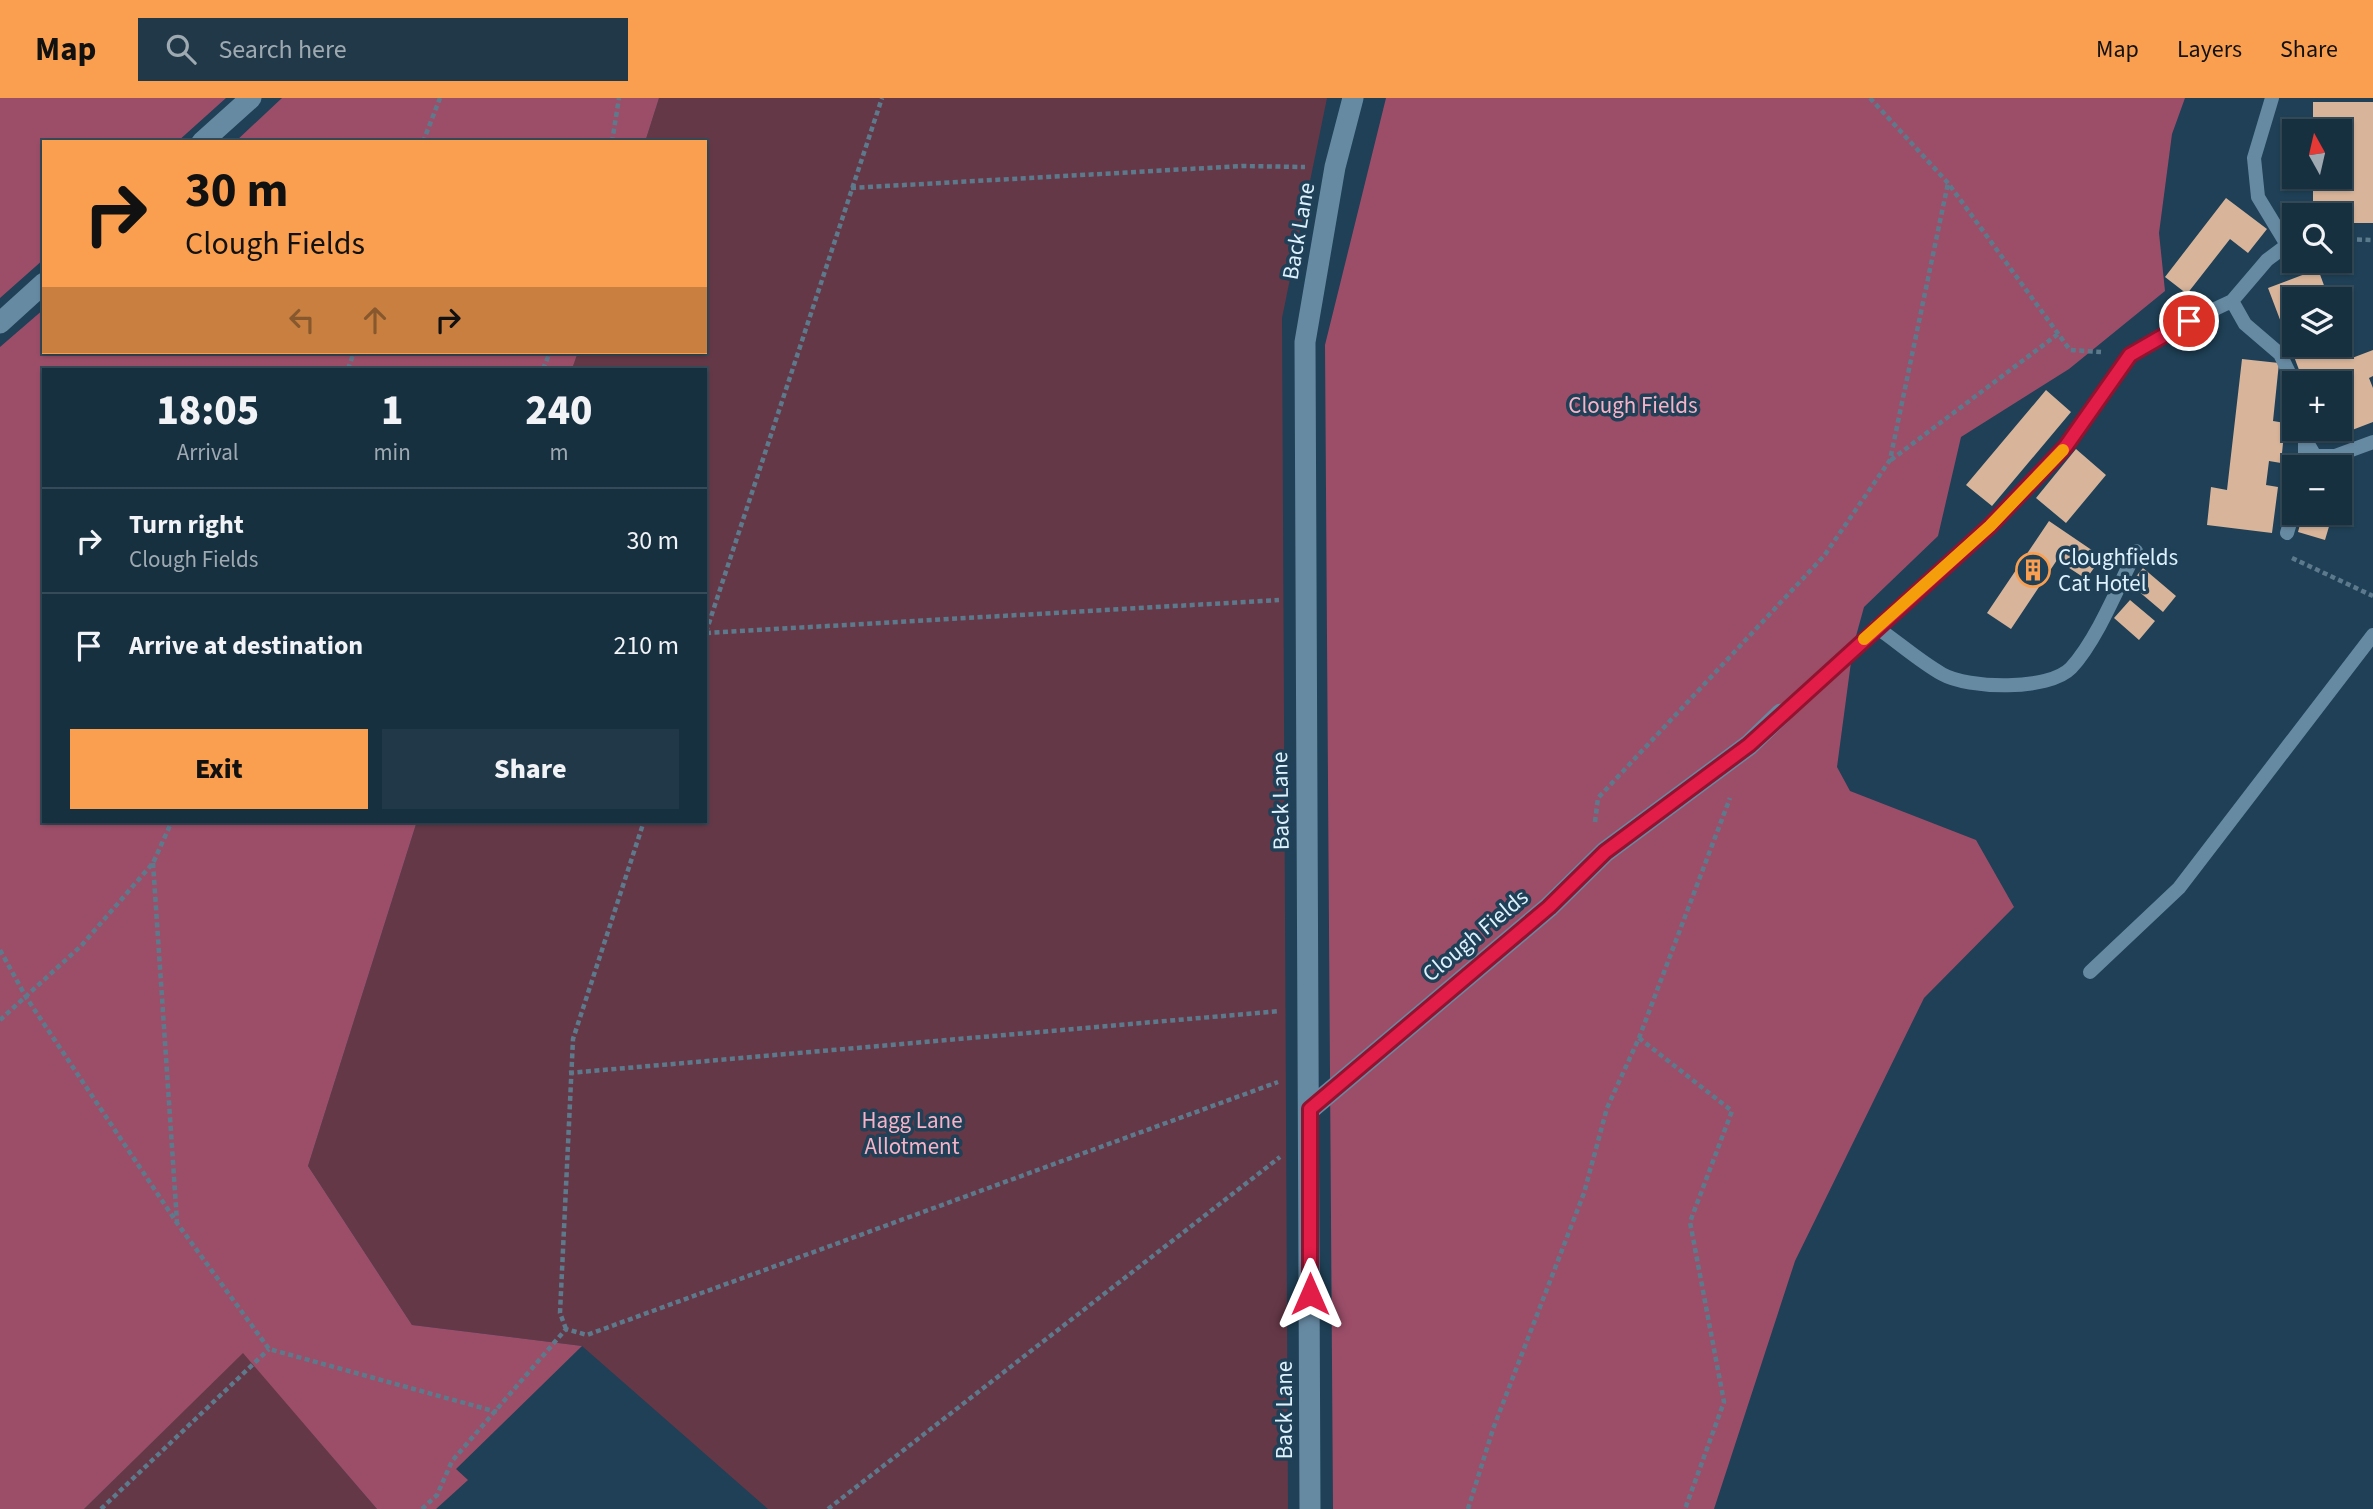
<!DOCTYPE html>
<html lang="en">
<head>
<meta charset="utf-8">
<style>
  body { margin:0; font-family:"Source Sans 3",sans-serif; background:#203847; color:#f1f3f6; height:100vh; display:flex; flex-direction:column; font-size:26px; white-space:nowrap }
  * { box-sizing:border-box; margin:0 }
  p { font-size:23px; color:#9ea9b1 }
  .icon { flex:none; width:38px; height:38px; fill:none; stroke:currentColor; stroke-width:2; stroke-linecap:round; stroke-linejoin:round }
  .map { position:relative; flex:1; overflow:hidden }
  .drawer { position:absolute; left:42px; top:270px; width:665px; height:455px; display:flex; flex-direction:column; background:#173040; border-radius:0px; box-shadow:0 2px 5px #0004,0 0 0 2px #364b59 }
  .drawer>* { flex:none }
  .guide { position:absolute; left:42px; top:42px; width:665px; height:214px; border-radius:0px; box-shadow:0 2px 5px #0004,0 0 0 2px #364b59; background:#fa9f4f; color:#111; overflow:hidden }
  .needle { width:46px; rotate:352deg }
  .controls { position:absolute; left:2282px; top:21px; display:grid; gap:14px }
  .controls a { display:grid; place-items:center; width:70px; height:70px; border-radius:0px; background:#173040; box-shadow:0 2px 5px #0004,0 0 0 2px #364b59; font-size:35px }
  .pin { position:absolute; display:grid; place-items:center; width:60px; height:60px; color:#fff; margin:-30px; border:4px solid #fff; border-radius:50%; box-shadow:0 2px 7px #0007 }
  .me { position:absolute; width:77px; margin:-38px; rotate:0deg; stroke-linejoin:round; filter:drop-shadow(0 0 5px #0008) }
  .turn { display:flex; align-items:center; gap:24px; height:147px; padding:0 28px; font-size:32px }
  .turn .icon { width:91px; height:91px; stroke-width:2.5 }
  .turn b { display:block; font-size:49px; line-height:60px }
  .lanes { display:flex; align-items:center; height:66px; padding:0 28px; background:#0003; justify-content:center; gap:35px; direction:ltr }
  .lanes .off { opacity:.35 }
  .eta { display:flex; justify-content:space-evenly; align-items:center; height:119px; text-align:center }
  .eta b { font-size:42px; font-weight:800; line-height:49px }
  .button { display:flex; gap:14px; margin-top:auto; padding:14px 28px }
  .button a { flex:1; height:80px; border-radius:0px; background:#fa9f4f; color:#111; font-size:28px; font-weight:800; line-height:80px; text-align:center }
  .button a+a { background:#203847; color:#f1f3f6 }
  ul { padding:0; list-style:none }
  li { display:flex; align-items:center; gap:21px; height:105px; padding:0 28px; border-top:2px solid #364b59 }
  li div { flex:1 }
  li b { display:block; font-size:26px }
  li em { font-style:normal }
  header { display:flex; align-items:center; gap:42px; box-sizing:border-box; height:98px; padding:0 35px; background:#fa9f4f; color:#111 }
  header strong { font-size:33px }
  nav { display:flex; gap:38px; margin-inline-start:auto; font-size:24px }
  .search { width:490px; height:63px; background:#203847; display:flex; align-items:center; gap:18px; box-sizing:border-box; padding:0 24px; border-radius:0px; color:#9ea9b1; font-size:26px }
  .map>svg:first-child { display:block }
  .green { fill:#653847 }
  .forest { fill:#9c4e69 }
  .building { fill:#d7b49a }
  .lines { fill:none; stroke-linecap:round; stroke-linejoin:round }
  .path { stroke:#5d7a8d; stroke-width:4.5; stroke-dasharray:5 3.5; stroke-linecap:butt }
  .lane { stroke:#678aa3; stroke-width:14 }
  .street { stroke:#678aa3; stroke-width:21 }
  .route-casing { stroke:#92132f; stroke-width:18 }
  .route { stroke:#e11d48; stroke-width:12 }
  .slow { stroke:#f59e0b; stroke-width:12 }
  .labels { text-anchor:middle; stroke-width:7; stroke-linejoin:round; paint-order:stroke }
  .street-label { font-size:23px; fill:#def1fe; stroke:#1f4056 }
  .park-label { font-size:23px; fill:#f6b3c7; stroke:#1f4056 }
  .poi-label { font-size:23px; fill:#def1fe; stroke:#1f4056; text-anchor:start }
</style>
</head>
<body>
<header>
<strong>Map</strong>
<div class="search"><svg class="icon" aria-label="search" viewBox="0 0 24 24"><circle cx="10" cy="10" r="6"/><path d="M15 15l6 6"/></svg>Search here</div>
<nav><a>Map</a><a>Layers</a><a>Share</a></nav>
</header>
<div class="map">
<svg width="2373" height="1411" viewBox="0 0 2373 1411">
  <rect width="100%" height="100%" fill="#1f4056"/>
  <path class="green" d="M659 0H1327L1282 220 1288 1411H768L582 1248 412 1227 308 1068 417 723H705V271H572L578 254H705V44H645Z
    M243 1254 377 1411H84Z"/>
  <path class="forest" d="M0 0H226L177 44H44V161L0 200Z
    M282 0H659L645 44H235Z
    M1386 0H2185L2172 36 2159 135 2165 193 2069 271 1961 339 1938 438 1864 509 1853 549 1837 669 1850 693 1976 742 2014 809 1924 900 1795 1163 1714 1411H1333L1325 247Z
    M44 211V254H578L572 271H44V723H417L308 1068 412 1227 582 1248 456 1371 468 1382 436 1411H377L243 1255 84 1411H0V249Z"/>
  <path class="building" d="M2313 4H2373V125H2340V117H2313V79H2340V33H2313Z
    M2226 100 2267 131 2248 155 2230 141 2187 196 2165 179Z
    M2318 171 2329 201H2294V247H2340V230L2352 260 2373 252V278L2369 280 2373 290V324L2326 342 2321 331H2340V285H2304L2268 190Z
    M2242 261 2279 265 2273 323 2285 325 2281 365 2269 363 2266 387 2278 389 2272 435 2207 427 2211 389 2227 392Z
    M2046 292 2071 314 1992 408 1966 387Z
    M2076 351 2106 377 2066 425 2036 400Z
    M2303 415H2333L2325 442 2298 434Z
    M2049 423 2102 459 2086 481 2057 462 2011 531 1987 515Z
    M2143 470 2176 498 2163 514 2130 486Z
    M2130 502 2155 523 2139 542 2114 520Z"/>
  <g class="lines">
    <path class="path" d="M1870 0 1948 85 2070 252 2101 254
      M423 44 440 0
      M612 44 619 0
      M851 90 1242 68 1305 69
      M2340 141 2373 142
      M348 271 354 254
      M543 271 550 254
      M1891 362 2058 236
      M2292 460 2373 498
      M706 534 882 0
      M706 535 1279 502
      M1595 724 1598 700 1824 458 1890 362 1948 85
      M153 765 177 1124
      M0 852 26 899 177 1125 269 1251 497 1314
      M0 922 81 848 153 765 172 723
      M1639 940 1732 1013 1690 1124 1724 1304 1685 1411
      M569 975 1280 913
      M566 1231 560 1215 573 941 644 723
      M101 1411 269 1251
      M422 1411 437 1397 452 1363 566 1231 587 1237 1278 984
      M828 1411 1280 1059
      M1468 1411 1493 1331 1584 1095 1607 1010 1639 940 1730 700"/>
    <path class="lane" d="M2232 203 2245 226 2280 256 2294 285
      M2308 346 2315 358H2335L2373 344
      M2305 369V331
      M2287 435 2294 411
      M1876 529C1898 544 1919 563 1942 576 1968 591 2049 593 2071 570 2097 542 2119 487 2136 453
      M1781 616 1990 428 2066 348 2130 257 2168 233 2232 203 2267 162 2287 147 2258 99 2254 60 2272 0
      M2090 874 2179 790 2373 537"/>
    <path class="street" d="M202 44 251 0
      M0 225 44 185
      M1310 1011 1549 809 1605 754 1749 647 1781 616
      M1310 1411 1305 244 1335 69 1353 0"/>
  </g>
  <g class="lines">
    <g class="route-casing">
      <path id="route" d="M1310 1196V1011L1549 809 1605 754 1749 647 1990 428 2066 348 2130 257 2189 223"/>
    </g>
    <use href="#route" class="route"/>
    <path class="slow" d="M1864 541 1990 428 2063 352"/>
  </g>
  <defs>
    <g id="building-ring" transform="scale(1.75)"><circle r="9.5" fill="#1f4056" stroke="#fa9f4f" stroke-width="1.5"/><path d="M-4-6H4V6H1V3H-1V6H-4ZM-2.5-4.3h1.7v1.8h-1.7ZM.8-4.3h1.7v1.8H.8ZM-2.5-1h1.7V.8h-1.7ZM.8-1h1.7V.8H.8Z" fill="#fa9f4f"/></g>
  </defs>
  <g fill-rule="evenodd">
    <use href="#building-ring" x="2033" y="472"/>
  </g>
  <g class="labels">
    <g class="street-label">
      <text transform="translate(1298 133) rotate(-80)" y="8">Back Lane</text>
      <text transform="translate(1280 703) rotate(-91)" y="8">Back Lane</text>
      <text transform="translate(1475 837) rotate(-40)" y="8">Clough Fields</text>
      <text transform="translate(1284 1312) rotate(-90)" y="8">Back Lane</text>
    </g>
    <g class="park-label">
      <text x="1633" y="315">Clough Fields</text>
      <text x="912" y="1030">Hagg Lane<tspan x="912" dy="26">Allotment</tspan></text>
    </g>
    <g class="poi-label">
      <text x="2058" y="467">Cloughfields<tspan x="2058" dy="26">Cat Hotel</tspan></text>
    </g>
  </g>
</svg>
<div class="controls">
<a><svg class="needle" viewBox="-14 -14 28 28"><path d="M0-13l5 13h-10z" fill="#e53935"/><path d="M0 13l5-13h-10z" fill="#9ea9b1"/></svg></a>
<a><svg class="icon" aria-label="search" viewBox="0 0 24 24"><circle cx="10" cy="10" r="6"/><path d="M15 15l6 6"/></svg></a>
<a><svg class="icon" aria-label="layers" viewBox="0 0 24 24"><path d="M12 4l9 5-9 5-9-5zM3 14l9 5 9-5"/></svg></a>
<a>+</a>
<a>−</a>
</div>
<div class="pin" style="left:2189px;top:223px;background:#d93025"><svg class="icon" aria-label="arrive" viewBox="0 0 24 24"><path d="M6 21V4h12l-3 4 3 4H6"/></svg></div>
<svg class="me" style="left:1310px;top:1196px" viewBox="-20 -20 40 40"><path d="M0-17L14 15 0 8-14 15z" fill="#e11d48" stroke="#fff" stroke-width="4"/></svg>
<div class="guide">
<div class="turn"><svg class="icon" aria-label="right" viewBox="0 0 24 24"><path d="M7 20v-9h11M14 6l5 5-5 5"/></svg><div><b>30 m</b>Clough Fields</div></div>
<div class="lanes"><svg class="icon off" aria-label="left" viewBox="0 0 24 24"><path d="M17 20v-9H6M10 6l-5 5 5 5"/></svg><svg class="icon off" aria-label="ahead" viewBox="0 0 24 24"><path d="M12 20V5M6 11l6-6 6 6"/></svg><svg class="icon" aria-label="right" viewBox="0 0 24 24"><path d="M7 20v-9h11M14 6l5 5-5 5"/></svg></div>
</div>
<section class="drawer">
<div class="eta">
<div><b>18:05</b><p>Arrival</p></div>
<div><b>1</b><p>min</p></div>
<div><b>240</b><p>m</p></div>
</div>
<ul>
<li><svg class="icon" aria-label="right" viewBox="0 0 24 24"><path d="M7 20v-9h11M14 6l5 5-5 5"/></svg><div><b>Turn right</b><p>Clough Fields</p></div><em>30 m</em></li>
<li><svg class="icon" aria-label="arrive" viewBox="0 0 24 24"><path d="M6 21V4h12l-3 4 3 4H6"/></svg><div><b>Arrive at destination</b></div><em>210 m</em></li>
</ul>
<div class="button"><a>Exit</a><a>Share</a></div>
</section>
</div>
</body>
</html>
